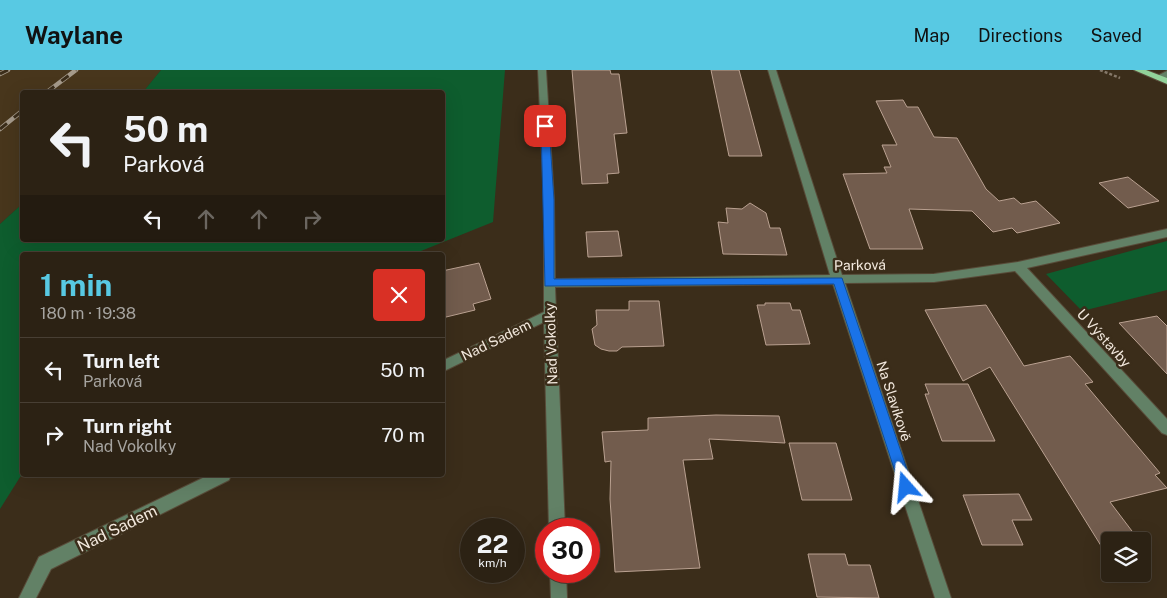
<!DOCTYPE html>
<html lang="en">
<head>
<meta charset="utf-8">
<style>
  body { margin:0; font-family:"Public Sans",sans-serif; background:#342a1d; color:#f1f3f6; height:100vh; display:flex; flex-direction:column; font-size:19px; white-space:nowrap }
  * { box-sizing:border-box; margin:0 }
  p { font-size:16px; color:#a6a4a0 }
  .icon { flex:none; width:28px; height:28px; fill:none; stroke:currentColor; stroke-width:2; stroke-linecap:round; stroke-linejoin:round }
  .map { position:relative; flex:1; overflow:hidden }
  .side { position:absolute; left:20px; top:182px; width:425px; height:225px; display:flex; flex-direction:column; background:#2c2214; border-radius:5px; box-shadow:0 5px 20px #0002,0 0 0 1px #483f34 }
  .side>* { flex:none }
  .banner { position:absolute; left:20px; top:20px; width:425px; height:152px; border-radius:5px; box-shadow:0 5px 20px #0002,0 0 0 1px #483f34; background:#2c2214; color:#f1f3f6; overflow:hidden }
  .fabs { position:absolute; left:1101px; top:462px; display:grid; gap:10px }
  .fabs a { display:grid; place-items:center; width:50px; height:50px; border-radius:5px; background:#2c2214; box-shadow:0 5px 20px #0002,0 0 0 1px #483f34; font-size:25px }
  .speed { position:absolute; left:460px; top:448px; display:flex; gap:10px; font-size:25px; font-weight:700; text-align:center }
  .speed>* { display:grid; place-content:center; width:65px; height:65px; border-radius:50%; background:#2c2214; box-shadow:0 5px 20px #0002,0 0 0 1px #483f34; line-height:1 }
  .speed small { font-size:12px; font-weight:400 }
  .speed .limit { border:8px solid #d22; background:#fff; color:#111 }
  .pin { position:absolute; display:grid; place-items:center; width:42px; height:42px; color:#fff; margin:-21px; border-radius:10px; box-shadow:0 2px 8px #0006 }
  .me { position:absolute; width:55px; margin:-28px; rotate:342deg; stroke-linejoin:round; filter:drop-shadow(0 0 4px #0008) }
  .turn { display:flex; align-items:center; gap:18px; height:105px; padding:0 20px; font-size:22px }
  .turn .icon { width:65px; height:65px; stroke-width:2.5 }
  .turn b { display:block; font-size:35px; line-height:42px }
  .lanes { display:flex; align-items:center; height:48px; padding:0 20px; background:#0003; justify-content:center; gap:25px; direction:ltr }
  .lanes .off { opacity:.35 }
  .round { display:grid; place-items:center; flex:none; width:52px; height:52px; border-radius:5px; background:#342a1d }
  .headline { display:flex; align-items:center; justify-content:space-between; height:85px; padding:0 20px }
  h1 { font-size:30px; font-weight:700; line-height:38px; color:#58c9e3 }
  ul { padding:0; list-style:none }
  li { display:flex; align-items:center; gap:15px; height:65px; padding:0 20px; border-top:1px solid #483f34 }
  li div { flex:1 }
  li b { display:block; font-size:19px }
  li em { font-style:normal }
  header { display:flex; align-items:center; gap:30px; box-sizing:border-box; height:70px; padding:0 25px; background:#58c9e3; color:#111 }
  header strong { font-size:24px }
  nav { display:flex; gap:28px; margin-inline-start:auto; font-size:18px }
  .map>svg:first-child { display:block }
  .built { fill:#48361c }
  .green { fill:#0e5d2e }
  .building { fill:#725c4d; stroke:#baa191 }
  .lines { fill:none; stroke-linecap:round; stroke-linejoin:round }
  .minor-casing { stroke:#584b39; stroke-width:2 }
  .major-casing { stroke:#584b39; stroke-width:2 }
  .path { stroke:#857869; stroke-width:2.5; stroke-dasharray:3 2; stroke-linecap:butt }
  .minor { fill:#628166; fill-rule:evenodd }
  .major { fill:#92d29a; fill-rule:evenodd }
  .rail-casing { stroke:#a59a8b; stroke-width:4.5 }
  .rail { stroke:#3b2d1a; stroke-width:3; stroke-dasharray:9; stroke-linecap:butt }
  .route { fill:#1a73e8; stroke:#114b97 }
  .labels { text-anchor:middle; stroke-width:5; stroke-linejoin:round; paint-order:stroke }
  .street-label { font-size:14px; fill:#f3e9de; stroke:#3b2d1a }
  .near-street-label { font-size:16px; fill:#f3e9de; stroke:#3b2d1a }
</style>
</head>
<body>
<header>
<strong>Waylane</strong>
<nav><a>Map</a><a>Directions</a><a>Saved</a></nav>
</header>
<div class="map">
<svg width="1167" height="528" viewBox="0 0 1167 528">
  <rect width="100%" height="100%" fill="#3b2d1a"/>
  <path class="built" d="M0 0H161L143 22H22V134L0 154Z"/>
  <path class="green" d="M161 0H505L493 152 411 185H22V404L0 439V154L22 134V170H442V22H143Z
    M1167 171V220L1082 241 1046 204Z"/>
  <path class="building" d="M572 0H610L611 4H619L627 63 614 64 619 103 607 104 608 113 582 114Z
    M711 0H739L762 86H729Z
    M903 30 907 37H918L934 67 957 68 986 119 999 131 1014 128 1021 134 1036 131 1060 153 1017 163 1012 158 993 162 972 141 909 139 923 179H870L843 104 887 103 884 97H891L882 75H897L876 31Z
    M1128 107 1137 114 1159 131 1128 138 1099 113Z
    M750 133 766 143 770 158H780L787 185 723 184 718 152 728 153 726 138 742 139Z
    M618 161 622 186 588 187 586 162Z
    M479 193 491 229 473 234 475 240 442 248V201Z
    M629 231H659L664 276 622 277 617 281H609L601 279 595 275 592 259 597 255 596 240H629Z
    M765 233H790L792 240H800L810 274 766 275 757 235H765Z
    M986 235 1024 296 1070 286 1093 312 1085 314 1160 403 1155 405 1167 418 1110 432 1138 469 1130 471H1110V477L1103 479 990 297 963 311 925 240Z
    M1157 246 1167 256V304L1119 253Z
    M925 314H968L995 371H942L925 324H929Z
    M716 345 779 346 785 373 709 369 713 389 683 390 700 498 615 502 610 429 611 391 605 392 602 362 648 360V348Z
    M789 373H836L852 430H802Z
    M1019 424 1032 450H1012L1023 475H982L963 425Z
    M808 484H845L848 495H870L879 528 817 527Z"/>
  <g class="lines">
    <g class="minor-casing">
      <path id="minor" d="M538 0H546L554 130 555 209 830 205 768 0H776L842 205 934 204 1018 192 1167 159V167L1027 198 1167 349V365L1162 363 1015 201 934 212 845 213 951 528H935L833 214 555 217 565 459H549L544 252 442 302V291L544 242V130Z
        M1167 1V8L1157 10V6Z
        M209 405H231L229 410 51 499 36 528H19L39 487Z
        M550 501H566L567 528H551Z"/>
    </g>
    <g class="major-casing">
      <path id="major" d="M1134 0H1146L1167 8V14Z"/>
    </g>
    <path class="path" d="M1100 0 1120 8"/>
    <use href="#minor" class="minor"/>
    <use href="#major" class="major"/>
    <g class="rail-casing">
      <path id="rail" d="M0 4 8 0
        M47 22 76 0
        M0 59 22 41"/>
    </g>
    <use href="#rail" class="rail"/>
  </g>
  <path class="route" d="M545 53 549 56 554 130V209L842 208 913 417 911 422 906 423 901 422 900 417 834 214 545 216 541 56Z"/>
  <g class="labels">
    <g class="street-label">
      <text transform="translate(860 195) rotate(-1)" y="5">Parková</text>
      <text transform="translate(1104 268) rotate(48)" y="5">U Výstavby</text>
      <text transform="translate(496 270) rotate(-26)" y="5">Nad Sadem</text>
      <text transform="translate(551 274) rotate(-92)" y="5">Nad Vokolky</text>
      <text transform="translate(894 331) rotate(72)" y="5">Na Slavíkově</text>
    </g>
    <g class="near-street-label">
      <text transform="translate(117 458) rotate(-26)" y="6">Nad Sadem</text>
    </g>
  </g>
</svg>
<div class="fabs">
<a><svg class="icon" aria-label="layers" viewBox="0 0 24 24"><path d="M12 4l9 5-9 5-9-5zM3 14l9 5 9-5"/></svg></a>
</div>
<div class="speed"><div>22<small>km/h</small></div><div class="limit">30</div></div>
<div class="pin" style="left:545px;top:56px;background:#d93025"><svg class="icon" aria-label="arrive" viewBox="0 0 24 24"><path d="M6 21V4h12l-3 4 3 4H6"/></svg></div>
<svg class="me" style="left:906px;top:417px" viewBox="-20 -20 40 40"><path d="M0-17L14 15 0 8-14 15z" fill="#1a73e8" stroke="#fff" stroke-width="4"/></svg>
<div class="banner">
<div class="turn"><svg class="icon" aria-label="left" viewBox="0 0 24 24"><path d="M17 20v-9H6M10 6l-5 5 5 5"/></svg><div><b>50 m</b>Parková</div></div>
<div class="lanes"><svg class="icon" aria-label="left" viewBox="0 0 24 24"><path d="M17 20v-9H6M10 6l-5 5 5 5"/></svg><svg class="icon off" aria-label="ahead" viewBox="0 0 24 24"><path d="M12 20V5M6 11l6-6 6 6"/></svg><svg class="icon off" aria-label="ahead" viewBox="0 0 24 24"><path d="M12 20V5M6 11l6-6 6 6"/></svg><svg class="icon off" aria-label="right" viewBox="0 0 24 24"><path d="M7 20v-9h11M14 6l5 5-5 5"/></svg></div>
</div>
<section class="side">
<div class="headline"><div><h1>1 min</h1><p>180 m · 19:38</p></div><a class="round" style="background:#d93025;color:#fff"><svg class="icon" aria-label="close" viewBox="0 0 24 24"><path d="M6 6l12 12M18 6L6 18"/></svg></a></div>
<ul>
<li><svg class="icon" aria-label="left" viewBox="0 0 24 24"><path d="M17 20v-9H6M10 6l-5 5 5 5"/></svg><div><b>Turn left</b><p>Parková</p></div><em>50 m</em></li>
<li><svg class="icon" aria-label="right" viewBox="0 0 24 24"><path d="M7 20v-9h11M14 6l5 5-5 5"/></svg><div><b>Turn right</b><p>Nad Vokolky</p></div><em>70 m</em></li>
</ul>
</section>
</div>
</body>
</html>
